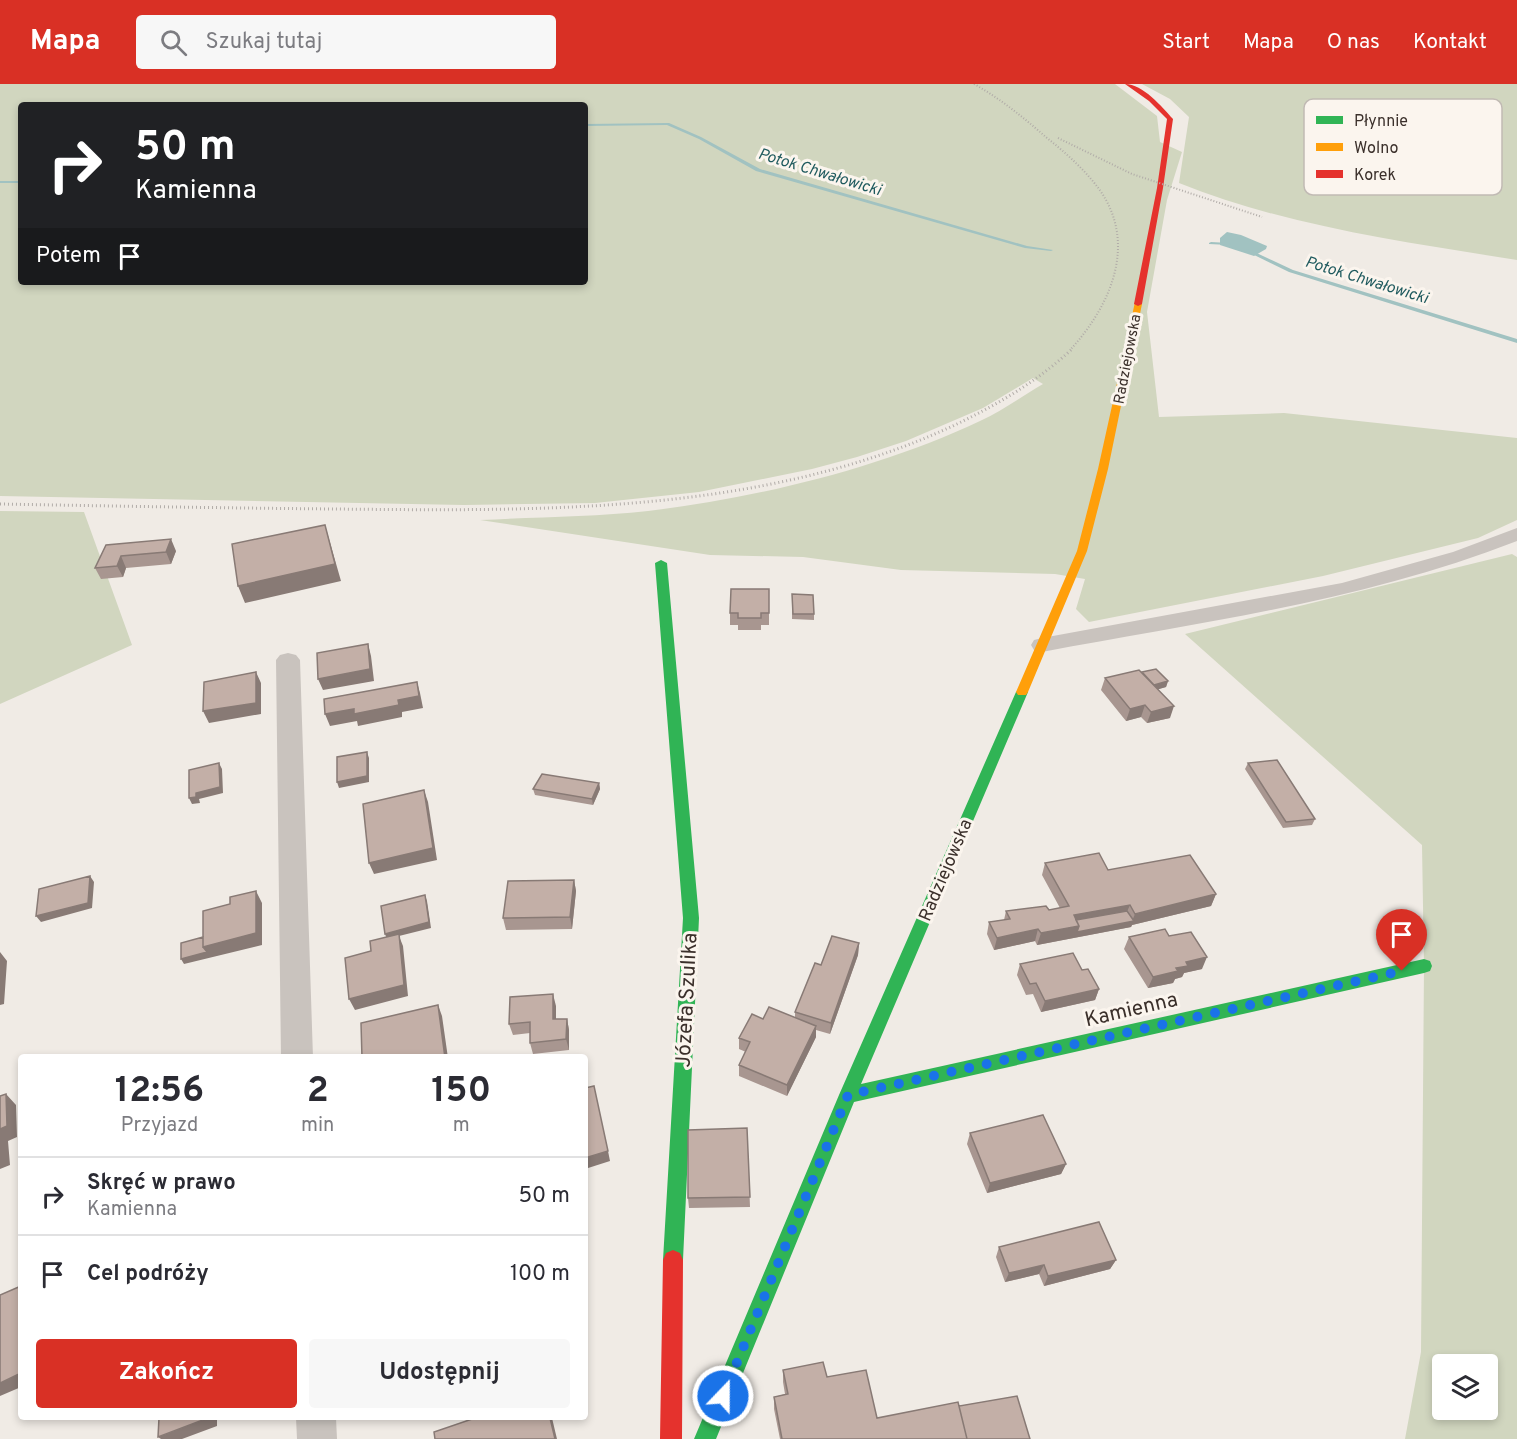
<!DOCTYPE html>
<html lang="pl">
<head>
<meta charset="utf-8">
<style>
  body { margin:0; font-family:Overpass,sans-serif; background:#f7f7f7; color:#2b2b33; height:100vh; display:flex; flex-direction:column; font-size:22px; white-space:nowrap }
  * { box-sizing:border-box; margin:0 }
  p { font-size:20px; color:#7c7c81 }
  .icon { flex:none; width:33px; height:33px; fill:none; stroke:currentColor; stroke-width:2; stroke-linecap:round; stroke-linejoin:round }
  .map { position:relative; flex:1; overflow:hidden }
  .drawer { position:absolute; left:18px; top:970px; width:570px; height:366px; display:flex; flex-direction:column; background:#fff; border-radius:6px; box-shadow:0 3px 9px #0003 }
  .drawer>* { flex:none }
  .guide { position:absolute; left:18px; top:18px; width:570px; height:183px; border-radius:6px; box-shadow:0 3px 9px #0003; background:#202124; color:#fff; overflow:hidden }
  .buttons { position:absolute; left:1432px; top:1270px; display:grid; gap:12px }
  .buttons a { display:grid; place-items:center; width:66px; height:66px; border-radius:6px; background:#fff; box-shadow:0 3px 9px #0003; font-size:30px }
  .pin { position:absolute; display:grid; place-items:center; width:51px; height:51px; color:#fff; margin:-62px -26px; border-radius:50% 50% 50% 0; rotate:-45deg; box-shadow:0 0 6px #0007 }
  .pin .icon { rotate:45deg }
  .me { position:absolute; width:66px; margin:-33px; rotate:22deg; stroke-linejoin:round; filter:drop-shadow(0 0 4px #0008) }
  .turn { display:flex; align-items:center; gap:21px; height:126px; padding:0 18px; font-size:27px }
  .turn .icon { width:78px; height:78px; stroke-width:2.5 }
  .turn b { display:block; font-size:42px; line-height:51px }
  .then { display:flex; align-items:center; height:57px; padding:0 18px; background:#0003; gap:12px; font-size:22px }
  .eta { display:flex; justify-content:space-evenly; align-items:center; height:102px; text-align:center }
  .eta b { font-size:36px; font-weight:700; line-height:42px }
  .action { display:flex; gap:12px; margin-top:auto; padding:12px 18px }
  .action a { flex:1; height:69px; border-radius:6px; background:#d93025; color:#fff; font-size:24px; font-weight:700; line-height:69px; text-align:center }
  .action a+a { background:#f7f7f7; color:#2b2b33 }
  ul { padding:0; list-style:none }
  li { display:flex; align-items:center; gap:18px; height:78px; padding:0 18px; border-top:2px solid #e1e1e2 }
  li div { flex:1 }
  li b { display:block; font-size:22px }
  li em { font-style:normal }
  header { display:flex; align-items:center; gap:36px; box-sizing:border-box; height:84px; padding:0 30px; background:#d93025; color:#fff }
  header strong { font-size:28px }
  nav { display:flex; gap:33px; margin-inline-start:auto; font-size:21px }
  .search { width:420px; height:54px; background:#f7f7f7; display:flex; align-items:center; gap:15px; box-sizing:border-box; padding:0 21px; border-radius:6px; color:#7c7c81; font-size:22px }
  .map>svg:first-child { display:block }
  .green { fill:#d1d6bf; fill-rule:evenodd }
  .water { fill:#a1c2c1 }
  .lines { fill:none; stroke-linecap:round; stroke-linejoin:round }
  .stream { fill:#a1c2c1; fill-rule:evenodd }
  .street { fill:#c9c3be; fill-rule:evenodd }
  .fast { fill:#30b455; fill-rule:evenodd }
  .slow { fill:#ff9f0a; fill-rule:evenodd }
  .jam { fill:#e5322d; fill-rule:evenodd }
  .rail-far1 { stroke:#b1aca8; stroke-width:2; stroke-dasharray:1 2; stroke-linecap:butt }
  .rail { stroke:#b1aca8; stroke-width:3; stroke-dasharray:1 3; stroke-linecap:butt }
  .wall { fill:#a89690 }
  .shaded-wall { fill:#887a75 }
  .building { fill:#c3afa7; stroke:#887a75; stroke-width:1.5 }
  .route { stroke:#1a73e8; stroke-width:10; stroke-dasharray:0 18 }
  .labels { text-anchor:middle; stroke-width:6; stroke-linejoin:round; paint-order:stroke }
  .far-street-label { font-size:15px; fill:#3b302b; stroke:#fbf5ee }
  .far-water-label { font-size:16px; font-style:italic; fill:#1f5a5e; stroke:#fbf5ee }
  .street-label { font-size:18px; fill:#3b302b; stroke:#fbf5ee }
  .near-street-label { font-size:21px; fill:#3b302b; stroke:#fbf5ee }
  .key { fill:#fbf5ee; stroke:#c1bab4; stroke-width:1.5 }
  .key-label { font-size:16px; fill:#3b302b }
</style>
</head>
<body>
<header>
<strong>Mapa</strong>
<div class="search"><svg class="icon" aria-label="search" viewBox="0 0 24 24"><circle cx="10" cy="10" r="6"/><path d="M15 15l6 6"/></svg>Szukaj tutaj</div>
<nav><a>Start</a><a>Mapa</a><a>O nas</a><a>Kontakt</a></nav>
</header>
<div class="map">
<svg width="1517" height="1355" viewBox="0 0 1517 1355">
  <rect width="100%" height="100%" fill="#f0ebe5"/>
  <path class="green" d="M0 0H1115L1157 32 1160 58 1182 68 1167 116 1147 228 1159 333 1284 329 1517 354V436L1478 454 1323 492 1089 538 1076 525 1085 495 1055 490 901 486 803 473 710 471 480 436C536 433 593 433 648 427 757 414 881 384 980 337 1002 327 1022 312 1043 300L1033 294 983 324 906 357 857 373 812 385 699 408 595 419 464 421 0 412ZM21 21H585V198H21Z
    M1142 0H1517V176C1404 158 1286 142 1179 99L1189 33 1170 15Z
    M0 427 84 428 132 561 0 620Z
    M1512 470 1517 473V1355H1405L1421 1268 1424 882 1422 761 1185 550ZM1443 1281H1488V1326H1443Z"/>
  <path class="water" d="M1227 148 1241 151 1267 162 1266 165 1254 172 1220 161V154Z"/>
  <g class="lines">
    <path class="stream" d="M669 39 701 53 760 85 1027 162 1053 166 1051 167 1025 164 756 87 699 55 667 41 585 42V40Z
      M0 97H21V99H0Z
      M1211 158 1229 159 1231 160 1229 161 1209 160V159Z
      M1248 165 1293 186 1517 255V259L1289 188 1246 167V166Z"/>
    <path class="street" d="M1517 444V457C1364 517 1202 538 1042 568L1034 566 1031 561 1034 556 1042 554 1342 499 1453 468Z
      M288 569 296 571 300 576 313 974H281L276 576 280 571Z
      M296 1334H336L337 1355H297Z"/>
    <path class="fast" d="M661 476 667 479 699 834 683 1176 680 1183 673 1186 666 1183 663 1176 683 834 655 479Z
      M1022 604 1028 608 861 1000 1424 875 1430 877 1432 882 1430 887 1424 889 854 1018 716 1355H694L839 1011 1016 608Z"/>
    <path class="slow" d="M1135 218 1142 220 1108 385 1087 467 1028 608 1026 611H1018L1016 608 1077 467 1098 385Z"/>
    <path class="jam" d="M1125 0C1143 0 1162 23 1173 35L1163 104 1142 220 1138 222 1134 220 1157 104 1167 35 1149 17Z
      M673 1166 680 1169 683 1176 682 1355H660L663 1176 666 1169Z"/>
    <path class="rail-far1" d="M974 0C1001 15 1024 34 1047 54 1066 69 1085 86 1099 105 1138 159 1111 221 1071 265
      M1058 54 1132 90 1262 133"/>
    <path class="rail" d="M0 420C111 422 223 424 334 425 543 427 764 431 957 340 1000 319 1038 297 1073 264"/>
  </g>
  <path class="wall" d="M106 461 176 467 171 480 126 484 123 493 101 495 95 484Z
    M769 505V541H761V546H738V541H730V529Z
    M792 510 814 530V536L792 535Z
    M1105 594 1168 597 1166 603 1158 605 1170 634 1147 639 1141 633 1126 637 1101 606Z
    M1248 679 1315 735 1312 741 1283 744 1245 685Z
    M599 699 600 705 593 721 535 711 533 705Z
    M1045 779 1108 786 1216 810 1211 822 1132 841 1131 843 1037 861 1035 857 994 866 987 850 989 838 1004 836 1006 827 1049 826 1060 824 1042 791Z
    M574 796 576 807 572 845 506 846 503 834Z
    M1169 852 1202 885 1184 889 1182 893 1175 895 1173 899 1148 904 1124 865 1129 853Z
    M859 859 858 871 830 950 816 946V953L787 1012 739 992V981L746 968 739 965V954L763 935 795 933V928L821 881Z
    M1020 880 1082 886 1099 905 1095 916 1041 928 1033 910 1026 911 1017 891Z
    M556 922V935H567L569 946V966L533 970 530 959V949L513 951 509 940Z
    M747 1044 750 1123 689 1124 688 1114Z
    M970 1049 1066 1080 1061 1090 987 1109 967 1060Z
    M999 1163 1116 1176 1110 1185 1044 1202 1039 1190 1005 1198 996 1173Z
    M783 1286 827 1293 877 1334 959 1322 1030 1355H780L774 1325V1313L785 1310 783 1298Z"/>
  <path class="shaded-wall" d="M325 441 341 497 245 519 238 502Z
    M171 455 176 467 171 480 166 468Z
    M121 472 126 484 123 493 117 482Z
    M368 560 371 572 374 597 323 606 318 595Z
    M256 588 261 599V630L209 639 203 627Z
    M1168 597 1166 603 1146 609 1148 603Z
    M417 598 420 609 423 624 402 628V633L358 642 357 637 330 642 325 630 398 616Z
    M1145 621 1141 633 1126 637 1130 625Z
    M1174 622 1170 634 1147 639 1151 628Z
    M367 668 369 674V698L339 704 337 698Z
    M219 679 222 685 223 709 199 715 200 719 192 720 189 714 196 709Z
    M599 699 600 705 593 721 592 715Z
    M424 706 428 718 437 776 374 790 369 779Z
    M90 792 94 798 92 824 41 838 36 832Z
    M574 796 576 807 572 845 570 833Z
    M256 807 262 819V861L184 880 181 875 203 863Z
    M1216 810 1211 822 1132 841 1131 843 1037 861 1041 849 1079 842 1132 837 1135 830Z
    M425 811 427 817 431 844 399 852 403 862 408 912 355 926 349 915 387 855 385 850Z
    M1130 821 1125 832 1074 842V831Z
    M1038 845 1035 857 994 866 997 854Z
    M859 859 858 871 830 950 831 939Z
    M0 868 7 877 4 920 0 921Z
    M1207 873 1202 885 1184 889 1182 893 1175 895 1173 899 1148 904 1153 893 1186 878Z
    M1099 905 1095 916 1041 928 1045 917Z
    M553 910 556 922V947L553 935Z
    M438 921 442 932 448 974H445Z
    M567 935 569 946V966L566 955Z
    M816 942V953L787 1012V1001Z
    M6 1010 16 1021 17 1053 8 1057 10 1081 0 1085V1045Z
    M608 1067 610 1077 585 1085V1074Z
    M1066 1080 1061 1090 987 1109 990 1099Z
    M1116 1176 1110 1185 1044 1202 1048 1192Z
    M1044 1181 1039 1190 1005 1198 1009 1189Z
    M21 1289V1303L0 1312V1299Z
    M208 1334H217V1342L182 1355H161L158 1353Z
    M550 1334H552L557 1355H555Z"/>
  <path class="building" d="M325 441 335 480 238 502 232 460Z
    M171 455 166 468 121 472 117 482 95 484 106 461Z
    M731 505H769V529H761V534H738V529H730Z
    M792 510 813 511 814 530H793Z
    M368 560 370 585 318 595 317 569Z
    M1156 585 1168 597 1154 601 1142 588Z
    M1139 586 1174 622 1151 628 1145 621 1130 625 1105 594Z
    M256 588V619L203 627 204 598Z
    M417 598 419 612 398 616 399 621 354 630V625L325 630 324 615Z
    M367 668V692L337 698V673Z
    M1277 676 1315 735 1286 738 1248 679Z
    M219 679 220 703 196 709V713L189 714V686Z
    M542 690 599 699 592 715 533 705Z
    M424 706 433 764 369 779 363 720Z
    M1099 769 1108 786 1190 771 1216 810 1135 830 1130 821 1074 831 1079 842 1041 849 1038 845 997 854 989 838 1010 835 1006 827 1046 822 1049 826 1069 822 1045 779Z
    M90 792 88 819 36 832 39 805Z
    M574 796 570 833 503 834 508 797Z
    M256 807V849L203 863V827L230 820V813Z
    M425 811 429 838 385 850 381 822Z
    M1127 827 1134 837 1077 848 1079 842 1076 836Z
    M1165 845 1169 852 1191 848 1207 873 1186 878 1188 882 1176 884 1178 887 1153 893 1129 853Z
    M399 850 404 901 349 915 345 874 371 867 370 857Z
    M832 852 859 859 831 939 795 928 815 879 821 881Z
    M203 853V863L207 868 181 875V859Z
    M1073 869 1082 886 1088 885 1099 905 1045 917 1036 899 1030 900 1020 880Z
    M553 910V935H567L566 955 530 959V938L509 940 510 913Z
    M438 921 445 974H362L361 939Z
    M769 923 816 942 787 1001 739 981 750 958 739 954 752 930 763 935Z
    M594 1002 608 1067 585 1074V1004Z
    M6 1010 7 1042 0 1045V1012Z
    M1043 1031 1066 1080 990 1099 970 1049Z
    M747 1044 750 1113 688 1114V1046Z
    M1099 1138 1116 1176 1048 1192 1044 1181 1009 1189 999 1163Z
    M21 1202V1289L0 1299V1211Z
    M823 1278 827 1293 866 1286 877 1334 958 1318 967 1355H782L774 1313 788 1310 783 1286Z
    M1017 1312 1030 1355H967L959 1322Z
    M159 1334H208L158 1353Z
    M475 1334H550L555 1355H435L434 1348Z"/>
  <g class="lines">
    <path class="route" d="M723 1312 848 1011 1402 887"/>
  </g>
  <g class="labels">
    <g class="far-street-label">
      <text transform="translate(1127 275) rotate(-79)" y="5">Radziejowska</text>
    </g>
    <g class="far-water-label">
      <text transform="translate(820 87) rotate(17)" y="6">Potok Chwałowicki</text>
      <text transform="translate(1367 195) rotate(17)" y="6">Potok Chwałowicki</text>
    </g>
    <g class="street-label">
      <text transform="translate(945 786) rotate(-67)" y="6">Radziejowska</text>
    </g>
    <g class="near-street-label">
      <text transform="translate(686 916) rotate(-87)" y="7">Józefa Szulika</text>
      <text transform="translate(1131 925) rotate(-13)" y="7">Kamienna</text>
    </g>
  </g>
  <rect x="1304" y="15" width="198" height="96" rx="9" class="key"/>
  <rect x="1316" y="32" width="27" height="8" fill="#30b455"/>
  <rect x="1316" y="59" width="27" height="8" fill="#ff9f0a"/>
  <rect x="1316" y="86" width="27" height="8" fill="#e5322d"/>
  <g class="key-label">
    <text x="1354" y="42">Płynnie</text>
    <text x="1354" y="69">Wolno</text>
    <text x="1354" y="96">Korek</text>
  </g>
</svg>
<div class="buttons">
<a><svg class="icon" aria-label="layers" viewBox="0 0 24 24"><path d="M12 4l9 5-9 5-9-5zM3 14l9 5 9-5"/></svg></a>
</div>
<div class="pin" style="left:1402px;top:887px;background:#d93025"><svg class="icon" aria-label="arrive" viewBox="0 0 24 24"><path d="M6 21V4h12l-3 4 3 4H6"/></svg></div>
<svg class="me" style="left:723px;top:1312px" viewBox="-20 -20 40 40"><circle r="17" fill="#1a73e8" stroke="#fff" stroke-width="3"/><path d="M0-11L8 9 0 5-8 9z" fill="#fff"/></svg>
<div class="guide">
<div class="turn"><svg class="icon" aria-label="right" viewBox="0 0 24 24"><path d="M7 20v-9h11M14 6l5 5-5 5"/></svg><div><b>50 m</b>Kamienna</div></div>
<div class="then">Potem<svg class="icon" aria-label="arrive" viewBox="0 0 24 24"><path d="M6 21V4h12l-3 4 3 4H6"/></svg></div>
</div>
<section class="drawer">
<div class="eta">
<div><b>12:56</b><p>Przyjazd</p></div>
<div><b>2</b><p>min</p></div>
<div><b>150</b><p>m</p></div>
</div>
<ul>
<li><svg class="icon" aria-label="right" viewBox="0 0 24 24"><path d="M7 20v-9h11M14 6l5 5-5 5"/></svg><div><b>Skręć w prawo</b><p>Kamienna</p></div><em>50 m</em></li>
<li><svg class="icon" aria-label="arrive" viewBox="0 0 24 24"><path d="M6 21V4h12l-3 4 3 4H6"/></svg><div><b>Cel podróży</b></div><em>100 m</em></li>
</ul>
<div class="action"><a>Zakończ</a><a>Udostępnij</a></div>
</section>
</div>
</body>
</html>
